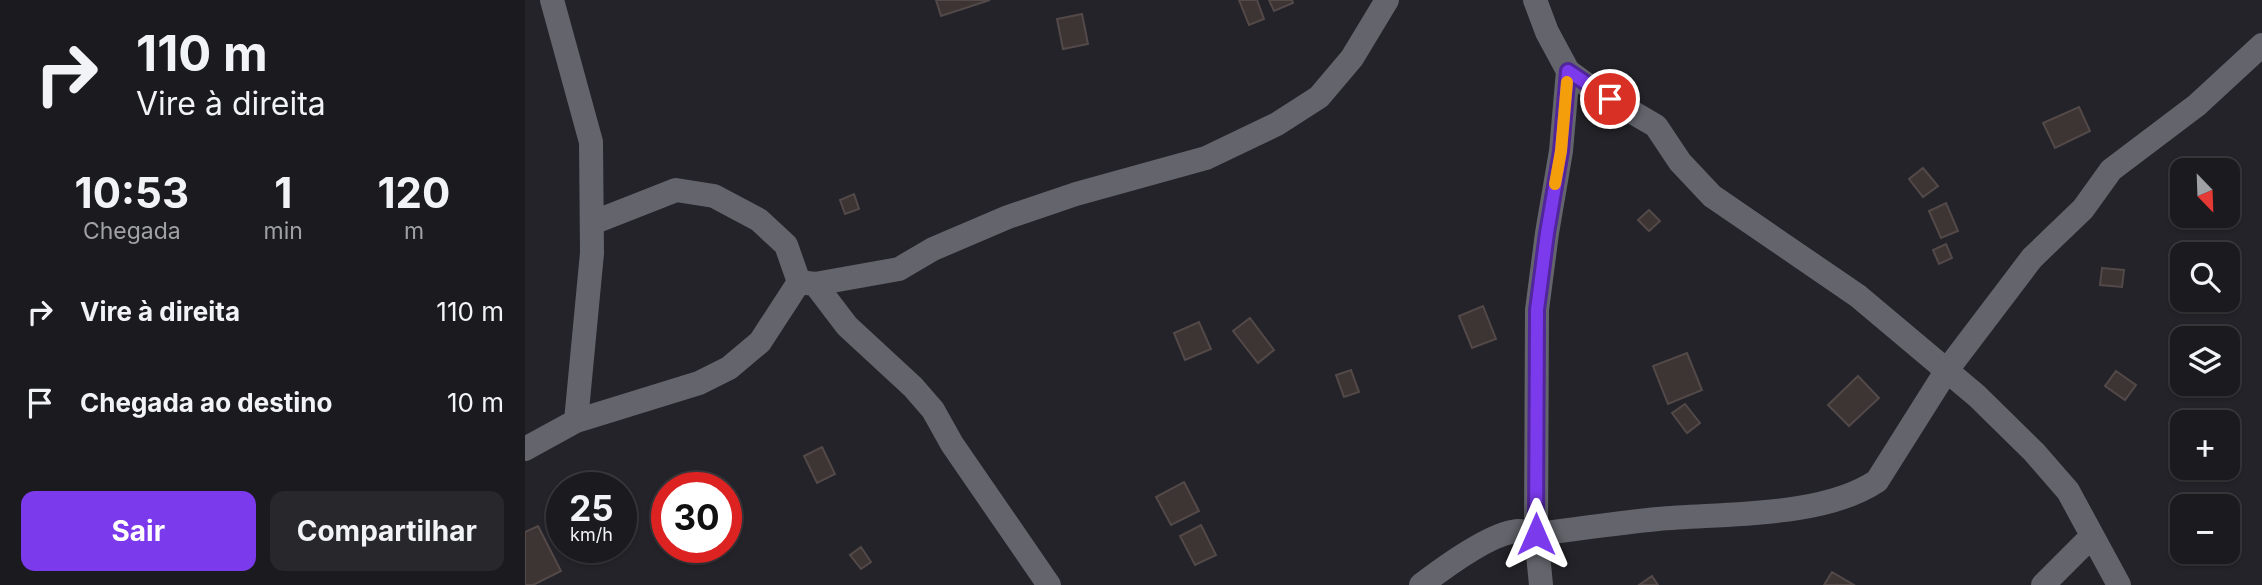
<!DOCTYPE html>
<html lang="pt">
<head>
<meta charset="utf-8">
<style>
  body { margin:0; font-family:Inter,sans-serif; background:#27272c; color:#f1f3f6; height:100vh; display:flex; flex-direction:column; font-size:26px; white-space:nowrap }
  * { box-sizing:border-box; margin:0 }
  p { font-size:23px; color:#9fa1a4 }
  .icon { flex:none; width:38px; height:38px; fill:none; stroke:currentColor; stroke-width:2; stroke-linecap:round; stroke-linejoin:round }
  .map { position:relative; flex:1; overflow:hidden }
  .panel { display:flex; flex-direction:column; background:#1a1a1f; width:525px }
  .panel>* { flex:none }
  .top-card { background:#1a1a1f; color:#f1f3f6; overflow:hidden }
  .needle { width:46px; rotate:157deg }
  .buttons { position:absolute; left:1645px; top:158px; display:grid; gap:14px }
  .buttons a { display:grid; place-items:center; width:70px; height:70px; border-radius:14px; background:#1a1a1f; box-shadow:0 2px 5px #0004,0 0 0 2px #38383d; font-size:35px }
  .speed { position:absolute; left:21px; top:472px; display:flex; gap:14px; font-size:35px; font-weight:700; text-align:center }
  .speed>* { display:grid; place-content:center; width:91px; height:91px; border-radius:50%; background:#1a1a1f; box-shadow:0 2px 5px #0004,0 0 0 2px #38383d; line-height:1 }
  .speed small { font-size:18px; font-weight:400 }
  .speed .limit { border:10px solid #d22; background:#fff; color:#111 }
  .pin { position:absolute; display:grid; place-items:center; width:60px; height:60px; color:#fff; margin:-30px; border:4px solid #fff; border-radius:50%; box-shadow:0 2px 7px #0007 }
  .me { position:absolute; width:77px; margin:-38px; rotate:0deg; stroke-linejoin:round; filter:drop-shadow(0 0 5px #0008) }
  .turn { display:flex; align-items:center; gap:24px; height:147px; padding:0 21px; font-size:32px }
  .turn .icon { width:91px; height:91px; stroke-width:2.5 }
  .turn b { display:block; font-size:49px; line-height:60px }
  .eta { display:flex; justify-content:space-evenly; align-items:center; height:119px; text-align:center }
  .eta b { font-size:42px; font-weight:700; line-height:49px }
  .button { display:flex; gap:14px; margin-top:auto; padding:14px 21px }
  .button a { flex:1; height:80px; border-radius:14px; background:#7c3aed; color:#fff; font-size:28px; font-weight:700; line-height:80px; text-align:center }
  .button a+a { background:#27272c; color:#f1f3f6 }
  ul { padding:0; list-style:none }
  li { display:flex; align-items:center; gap:21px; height:91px; padding:0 21px }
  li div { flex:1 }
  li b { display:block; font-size:26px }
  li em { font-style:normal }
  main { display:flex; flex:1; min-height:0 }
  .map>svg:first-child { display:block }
  .building { fill:#3d3534; stroke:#524948; stroke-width:2 }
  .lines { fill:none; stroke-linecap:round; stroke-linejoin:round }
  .minor { stroke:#64656c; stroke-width:24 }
  .route-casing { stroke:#51269a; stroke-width:18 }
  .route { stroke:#7c3aed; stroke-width:12 }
  .slow { stroke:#f59e0b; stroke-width:12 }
</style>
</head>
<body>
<main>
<section class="panel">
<div class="top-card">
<div class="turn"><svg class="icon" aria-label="right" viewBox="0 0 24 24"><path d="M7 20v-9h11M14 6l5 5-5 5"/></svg><div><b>110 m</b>Vire à direita</div></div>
</div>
<div class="eta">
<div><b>10:53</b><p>Chegada</p></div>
<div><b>1</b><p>min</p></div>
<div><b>120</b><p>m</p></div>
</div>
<ul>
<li><svg class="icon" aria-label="right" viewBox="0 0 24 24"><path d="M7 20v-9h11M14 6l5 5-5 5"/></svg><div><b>Vire à direita</b></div><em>110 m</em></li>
<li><svg class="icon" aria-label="arrive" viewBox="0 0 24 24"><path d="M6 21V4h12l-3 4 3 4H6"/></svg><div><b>Chegada ao destino</b></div><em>10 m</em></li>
</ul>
<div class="button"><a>Sair</a><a>Compartilhar</a></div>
</section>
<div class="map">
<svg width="1737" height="585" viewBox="0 0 1737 585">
  <rect width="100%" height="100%" fill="#232329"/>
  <path class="building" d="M411 0H465L416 16Z
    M714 0H732L739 19 724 25Z
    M744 0H767L768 3 749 11Z
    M557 14 563 44 538 49 532 19Z
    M1554 107 1565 131 1530 148 1518 123Z
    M1398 168 1413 186 1398 197 1384 179Z
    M329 194 334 209 320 214 315 200Z
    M1421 203 1433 231 1416 238 1404 211Z
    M1124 210 1135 221 1124 231 1113 220Z
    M1421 244 1427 258 1414 264 1408 250Z
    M1577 268 1599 270 1597 287 1575 285Z
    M958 306 971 339 947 348 934 316Z
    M725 318 749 350 733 363 708 331Z
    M674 322 686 349 660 360 649 333Z
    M1162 353 1177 390 1143 404 1128 366Z
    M826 370 834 392 819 397 811 375Z
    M1591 371 1611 385 1600 400 1580 386Z
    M1333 376 1354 398 1324 426 1303 405Z
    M1160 404 1175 423 1162 433 1147 413Z
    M297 447 310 474 292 483 279 456Z
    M659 482 674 511 646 525 631 497Z
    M676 525 691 555 670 565 655 536Z
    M13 526 36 571 8 585H0V532Z
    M336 547 346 562 336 569 325 555Z
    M1307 572 1329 585H1299Z
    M1127 576 1133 585H1114Z"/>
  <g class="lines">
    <path class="minor" d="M27 0 66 142 67 253 51 421
      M1010 0 1022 32 1043 71 1066 88 1131 126 1155 162 1187 196 1333 296 1452 396 1509 452 1543 491 1594 585
      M67 223 151 190 189 196 234 220 261 245 274 282
      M290 284 322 326 388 387 408 410 427 444 524 585
      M0 449 51 421 174 383 204 368 235 342 274 282 290 284 374 269 408 249 483 217 551 194 681 158 752 124 794 97 827 58 862 0
      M896 585C917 569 968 531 994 531 1000 531 1006 533 1011 534 1052 529 1092 523 1133 519 1198 513 1297 518 1352 481L1422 370 1507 258 1558 209 1586 170 1672 105 1737 45
      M1016 585 1011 534 1012 310 1022 233 1036 151 1043 71
      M1518 585 1567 536"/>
  </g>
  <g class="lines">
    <g class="route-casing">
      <path id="route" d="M1011 534 1012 310 1022 233 1036 151 1043 71 1085 99"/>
    </g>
    <use href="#route" class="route"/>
    <path class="slow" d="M1030 184 1036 151 1042 82"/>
  </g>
</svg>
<div class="buttons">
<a><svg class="needle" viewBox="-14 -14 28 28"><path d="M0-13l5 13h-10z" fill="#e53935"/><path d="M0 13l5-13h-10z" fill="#9fa1a4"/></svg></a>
<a><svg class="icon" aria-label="search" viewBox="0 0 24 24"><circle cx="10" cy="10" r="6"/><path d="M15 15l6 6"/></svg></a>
<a><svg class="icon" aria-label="layers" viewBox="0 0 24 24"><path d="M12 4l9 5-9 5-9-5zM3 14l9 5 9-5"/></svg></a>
<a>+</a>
<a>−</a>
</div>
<div class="speed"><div>25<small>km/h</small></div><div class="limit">30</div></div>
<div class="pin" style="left:1085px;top:99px;background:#d93025"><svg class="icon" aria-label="arrive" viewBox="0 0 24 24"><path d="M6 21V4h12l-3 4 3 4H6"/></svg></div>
<svg class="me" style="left:1011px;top:534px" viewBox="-20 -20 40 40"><path d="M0-17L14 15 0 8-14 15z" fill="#7c3aed" stroke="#fff" stroke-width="4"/></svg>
</div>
</main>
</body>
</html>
